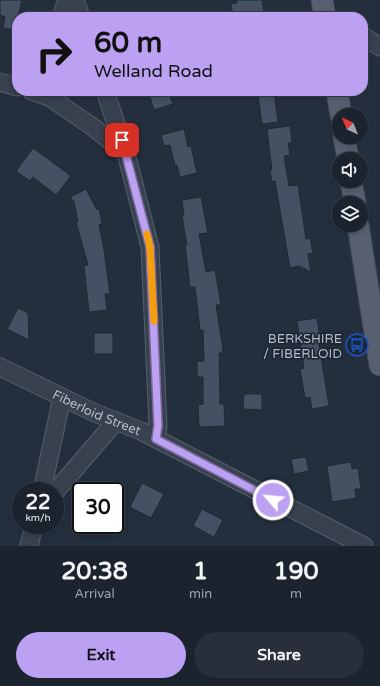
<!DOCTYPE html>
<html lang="en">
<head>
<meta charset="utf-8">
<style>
  body { margin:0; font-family:"Varela Round",sans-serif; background:#282f3a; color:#f1f3f6; height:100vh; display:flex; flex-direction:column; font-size:15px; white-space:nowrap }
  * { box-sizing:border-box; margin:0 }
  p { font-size:13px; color:#a0a4aa }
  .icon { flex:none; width:22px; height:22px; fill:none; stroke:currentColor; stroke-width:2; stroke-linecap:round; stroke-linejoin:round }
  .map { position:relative; height:546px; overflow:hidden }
  .drawer { display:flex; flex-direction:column; background:#1b232e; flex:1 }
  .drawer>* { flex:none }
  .banner { position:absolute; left:12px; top:12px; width:356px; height:84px; border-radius:16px; box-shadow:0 2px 6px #0003,0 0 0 1px #39404a; background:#bca0f2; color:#111; overflow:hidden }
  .needle { width:26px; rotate:317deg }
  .tools { position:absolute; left:332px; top:108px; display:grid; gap:8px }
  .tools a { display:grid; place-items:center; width:36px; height:36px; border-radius:50%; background:#1b232e; box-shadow:0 2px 6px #0003,0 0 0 1px #39404a; font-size:20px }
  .speed { position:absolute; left:12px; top:482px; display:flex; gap:8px; font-size:20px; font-weight:700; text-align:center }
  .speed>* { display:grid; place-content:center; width:52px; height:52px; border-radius:50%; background:#1b232e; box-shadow:0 2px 6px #0003,0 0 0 1px #39404a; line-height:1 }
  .speed small { font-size:10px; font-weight:400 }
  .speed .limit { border:2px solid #111; border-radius:6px; background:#fff; color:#111 }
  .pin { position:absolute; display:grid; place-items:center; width:34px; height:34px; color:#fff; margin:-17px; border-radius:8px; box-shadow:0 2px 6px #0006 }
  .me { position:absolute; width:44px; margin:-22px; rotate:297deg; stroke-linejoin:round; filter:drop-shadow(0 0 3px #0008) }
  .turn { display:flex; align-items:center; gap:14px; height:84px; padding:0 16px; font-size:18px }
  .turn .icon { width:52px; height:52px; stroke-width:2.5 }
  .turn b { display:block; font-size:28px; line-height:34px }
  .eta { display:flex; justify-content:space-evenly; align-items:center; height:68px; text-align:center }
  .eta b { font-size:24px; font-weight:700; line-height:28px }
  .action { display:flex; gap:8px; margin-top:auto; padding:8px 16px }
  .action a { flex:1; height:46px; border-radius:24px; background:#bca0f2; color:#111; font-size:16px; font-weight:700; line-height:46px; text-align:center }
  .action a+a { background:#282f3a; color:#f1f3f6 }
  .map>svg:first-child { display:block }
  .building { fill:#455162; stroke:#1f2835 }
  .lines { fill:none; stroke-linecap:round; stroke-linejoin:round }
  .minor-casing { stroke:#565f6c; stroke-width:19 }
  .major-casing { stroke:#414a57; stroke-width:23 }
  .minor { stroke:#38414e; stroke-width:17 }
  .major { stroke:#56606e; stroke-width:21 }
  .route-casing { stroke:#7a689d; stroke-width:10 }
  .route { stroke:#bca0f2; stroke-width:7 }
  .slow { stroke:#f59e0b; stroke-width:7 }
  .labels { text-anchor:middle; stroke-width:3.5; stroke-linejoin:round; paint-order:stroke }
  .poi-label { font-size:13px; fill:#b4bcc9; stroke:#1d2633; text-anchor:end }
  .street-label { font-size:13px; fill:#b4bcc9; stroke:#1d2633 }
</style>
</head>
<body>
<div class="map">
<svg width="380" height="546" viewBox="0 0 380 546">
  <rect width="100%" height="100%" fill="#242f3e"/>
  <path class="building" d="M0 0H22L15 30 3 28 5 17 0 15Z
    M237 0H262L265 17H233L231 4 237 3Z
    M148 91H168L173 104 154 110Z
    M261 91H274L278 122 262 124 258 95 262 94Z
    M290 126 292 143H288L290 155 284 156 289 186 298 185 306 239 310 238 313 253 308 254 311 272 299 266 290 268 275 181 272 182 270 170H272L267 129Z
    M184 129 188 147 191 146 197 173 180 177 177 165 175 166 170 145 164 146 161 135Z
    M33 148 71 176 56 195 33 177 30 181 16 171Z
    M86 189 97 210 99 209 102 224 99 225 104 250 110 294H105L107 310 89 312 84 266 88 265 76 222H78L74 202 70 197Z
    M201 197 208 233 199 234 206 272 215 270 221 305H216L222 343 223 353H219L220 404H224L225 426 199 427 198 405 203 404V377H197V361H204L203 330H200L195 287H190L185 245H187L182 216 184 215 182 200Z
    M18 308 28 313 29 340 7 329Z
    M317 318 321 344H319L329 406 312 409 310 397 305 398 300 369 304 368 297 321Z
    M94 333H113V354H94Z
    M244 394H262V410L243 409Z
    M306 457 309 471 294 474 291 459Z
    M351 462 352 469 358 468 361 489H355L356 498 332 502 327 466Z
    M142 483 164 494 151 518 130 507Z
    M202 509 223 520 214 537 193 526Z"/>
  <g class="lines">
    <g class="minor-casing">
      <g id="minor">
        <path d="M75 0 81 17"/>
        <path d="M61 17 67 0"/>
        <path d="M363 36 380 47"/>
        <path d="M0 82 17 87"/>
        <path d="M31 91 49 97 90 125 126 153"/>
        <path d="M105 91 126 153 150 247 158 426 156 439"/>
        <path id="s1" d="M0 367 95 413 141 431 364 546"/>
        <path d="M42 491 62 397"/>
        <path d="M55 492 116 421"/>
        <path d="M29 546 34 525"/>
      </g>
    </g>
    <g class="major-casing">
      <path id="major" d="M322 0 325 17
        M337 91 341 115
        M344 137 348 159
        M351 181 355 203
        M358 225 380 365"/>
    </g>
    <use href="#minor" class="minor"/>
    <use href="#major" class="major"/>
  </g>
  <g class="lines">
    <g class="route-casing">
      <path id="route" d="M122 140 150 247 158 426 156 439 273 500"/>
    </g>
    <use href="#route" class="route"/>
    <path class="slow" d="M147 234 150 247 154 321"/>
  </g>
  <defs>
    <g id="bus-ring" transform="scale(1.15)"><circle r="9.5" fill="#1d2633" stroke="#1a4fb4" stroke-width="1.5"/><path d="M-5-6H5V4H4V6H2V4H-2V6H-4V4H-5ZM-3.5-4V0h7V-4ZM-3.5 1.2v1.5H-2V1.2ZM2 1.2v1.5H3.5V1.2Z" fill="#1a4fb4"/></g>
  </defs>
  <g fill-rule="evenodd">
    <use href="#bus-ring" x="357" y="345"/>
  </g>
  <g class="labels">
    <g class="poi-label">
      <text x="342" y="343">BERKSHIRE<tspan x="342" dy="15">/ FIBERLOID</tspan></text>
    </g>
    <g class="street-label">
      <text dy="5" stroke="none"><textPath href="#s1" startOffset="107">Fiberloid Street</textPath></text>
    </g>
  </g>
</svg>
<div class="tools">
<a><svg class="needle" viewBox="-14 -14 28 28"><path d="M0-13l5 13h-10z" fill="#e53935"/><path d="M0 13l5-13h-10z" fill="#a0a4aa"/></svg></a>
<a><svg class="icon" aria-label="sound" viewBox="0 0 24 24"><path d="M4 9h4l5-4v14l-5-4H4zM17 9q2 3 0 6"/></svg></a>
<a><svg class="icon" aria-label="layers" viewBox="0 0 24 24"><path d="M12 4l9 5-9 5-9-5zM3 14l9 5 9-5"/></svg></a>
</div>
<div class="speed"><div>22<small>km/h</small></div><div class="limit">30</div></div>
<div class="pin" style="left:122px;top:140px;background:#d93025"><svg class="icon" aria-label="arrive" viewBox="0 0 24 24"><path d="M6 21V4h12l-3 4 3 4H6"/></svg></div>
<svg class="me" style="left:273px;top:500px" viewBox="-20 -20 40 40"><circle r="17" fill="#bca0f2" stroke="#fff" stroke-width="3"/><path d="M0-11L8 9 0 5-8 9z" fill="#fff"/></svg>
<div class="banner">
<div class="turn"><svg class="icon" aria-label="right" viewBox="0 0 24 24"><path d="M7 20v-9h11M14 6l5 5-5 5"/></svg><div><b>60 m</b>Welland Road</div></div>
</div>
</div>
<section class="drawer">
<div class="eta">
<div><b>20:38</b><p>Arrival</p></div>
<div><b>1</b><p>min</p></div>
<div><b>190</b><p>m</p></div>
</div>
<div class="action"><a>Exit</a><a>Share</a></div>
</section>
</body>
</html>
